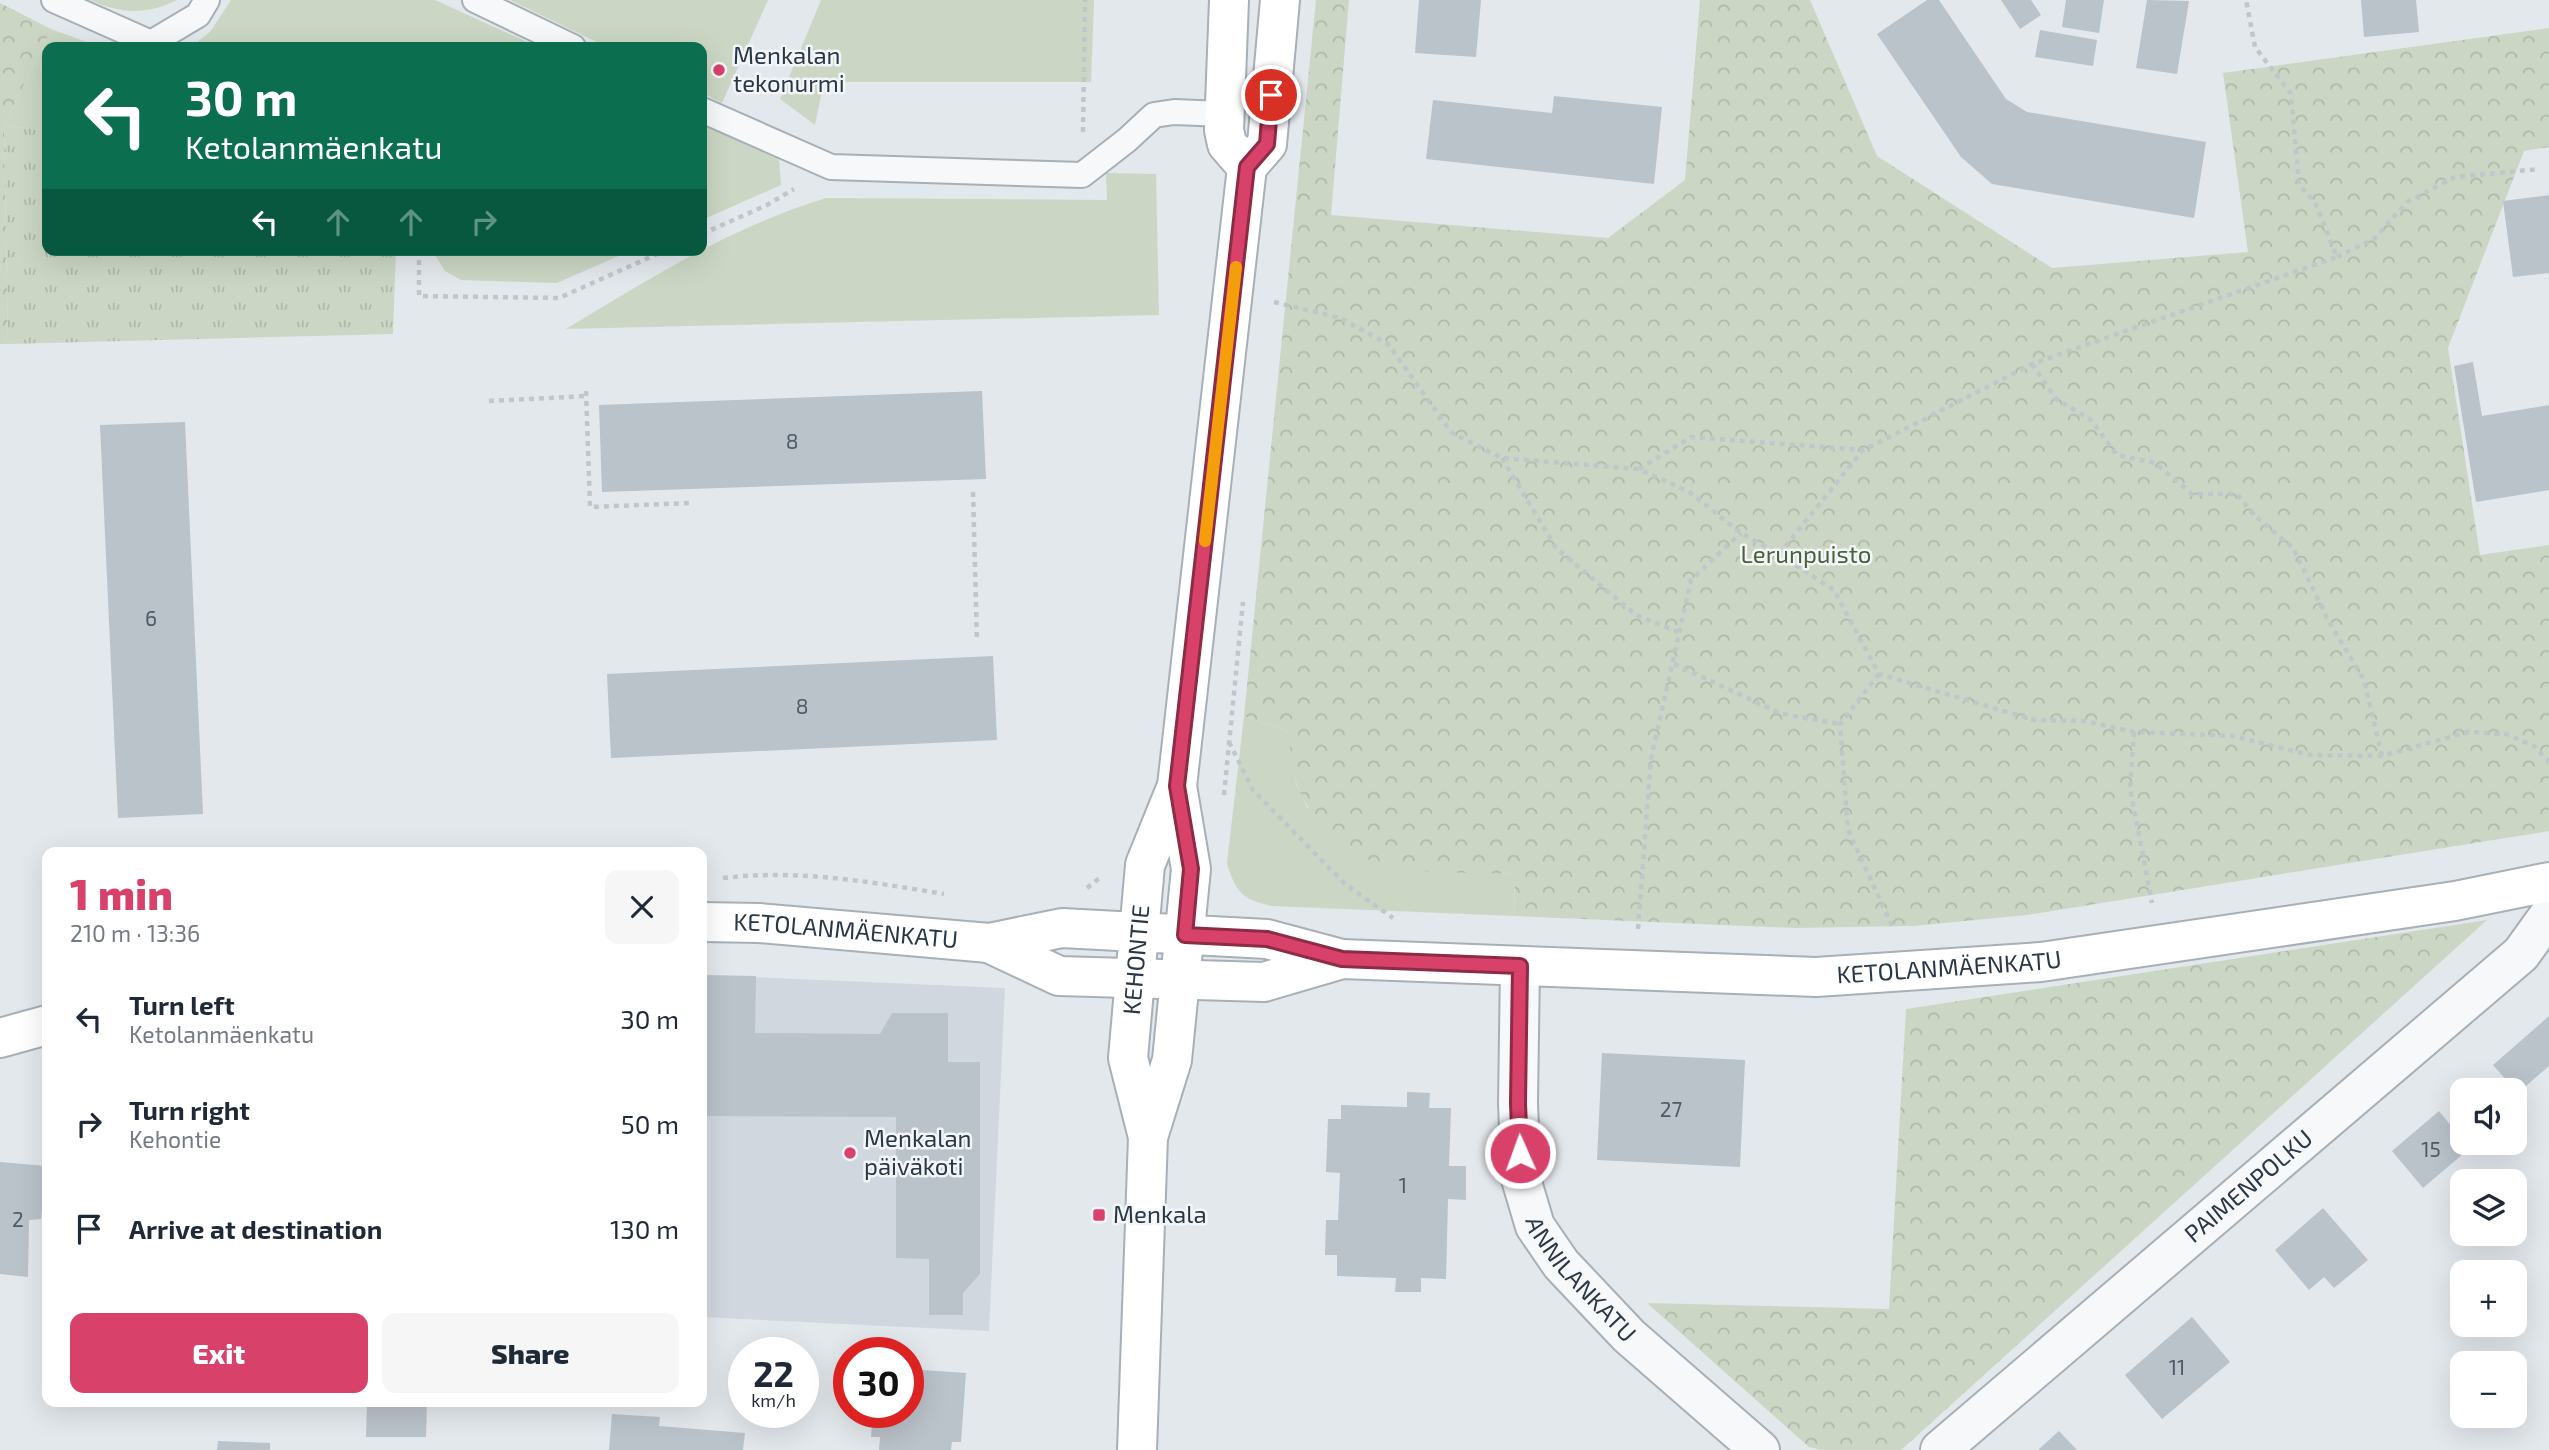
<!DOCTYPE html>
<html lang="en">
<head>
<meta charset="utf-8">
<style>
  body { margin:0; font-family:"Exo 2",sans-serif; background:#f6f6f7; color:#1f2937; height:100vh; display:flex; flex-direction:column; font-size:26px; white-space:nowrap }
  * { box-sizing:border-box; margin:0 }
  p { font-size:23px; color:#747a83 }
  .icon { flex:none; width:38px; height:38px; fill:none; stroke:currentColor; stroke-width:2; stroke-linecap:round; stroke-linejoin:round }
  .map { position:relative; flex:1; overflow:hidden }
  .side { position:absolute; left:42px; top:847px; width:665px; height:560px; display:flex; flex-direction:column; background:#fff; border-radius:14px; box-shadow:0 7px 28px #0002 }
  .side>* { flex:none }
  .hud { position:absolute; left:42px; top:42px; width:665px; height:214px; border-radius:14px; box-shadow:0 7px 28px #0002; background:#0b6e4f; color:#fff; overflow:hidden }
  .controls { position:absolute; left:2450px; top:1078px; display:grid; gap:14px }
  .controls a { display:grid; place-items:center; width:77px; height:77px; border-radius:14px; background:#fff; box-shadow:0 7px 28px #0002; font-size:35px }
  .speed { position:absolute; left:728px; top:1337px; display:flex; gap:14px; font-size:35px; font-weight:700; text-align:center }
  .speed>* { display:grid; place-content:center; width:91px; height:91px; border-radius:50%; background:#fff; box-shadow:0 7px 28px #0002; line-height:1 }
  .speed small { font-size:18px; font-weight:400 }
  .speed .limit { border:10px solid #d22; background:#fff; color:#111 }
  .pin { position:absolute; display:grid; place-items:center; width:60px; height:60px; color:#fff; margin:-30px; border:4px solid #fff; border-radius:50%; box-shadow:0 2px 7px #0007 }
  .me { position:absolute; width:77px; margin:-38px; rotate:358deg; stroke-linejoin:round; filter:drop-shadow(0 0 5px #0008) }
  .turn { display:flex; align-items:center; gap:24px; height:147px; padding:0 28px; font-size:32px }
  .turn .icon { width:91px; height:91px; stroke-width:2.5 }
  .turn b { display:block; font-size:49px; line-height:60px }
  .lanes { display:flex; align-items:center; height:66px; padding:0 28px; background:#0003; justify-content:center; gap:35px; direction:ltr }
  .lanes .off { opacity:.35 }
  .round { display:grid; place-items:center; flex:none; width:74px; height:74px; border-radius:14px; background:#f6f6f7 }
  .headline { display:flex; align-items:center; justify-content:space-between; height:119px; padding:0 28px }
  h1 { font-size:42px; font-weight:800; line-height:52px; color:#d8426a }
  .primary-button { display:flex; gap:14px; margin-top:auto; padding:14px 28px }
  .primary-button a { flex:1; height:80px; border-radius:14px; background:#d8426a; color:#fff; font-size:28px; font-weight:800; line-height:80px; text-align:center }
  .primary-button a+a { background:#f6f6f7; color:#1f2937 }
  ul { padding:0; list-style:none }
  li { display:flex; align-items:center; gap:21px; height:105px; padding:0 28px }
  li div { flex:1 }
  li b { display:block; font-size:26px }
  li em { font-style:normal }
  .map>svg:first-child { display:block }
  .built { fill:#d1d7de }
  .grass { fill:#cbd7c4 }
  .forest { fill:url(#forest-crowns) }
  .park { fill:url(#park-tufts) }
  .building { fill:#bac2ca }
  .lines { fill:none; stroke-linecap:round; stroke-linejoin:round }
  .lane-casing { stroke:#a7afb7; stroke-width:28 }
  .street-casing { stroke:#a7afb7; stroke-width:42 }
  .secondary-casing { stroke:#a7afb7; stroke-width:42 }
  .path { stroke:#c1c6cb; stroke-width:4.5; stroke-dasharray:5 5; stroke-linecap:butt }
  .lane { stroke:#f6f8fa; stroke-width:24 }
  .street { stroke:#f6f8fa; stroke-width:38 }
  .secondary { stroke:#fff; stroke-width:38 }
  .route-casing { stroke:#8c2b45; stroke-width:18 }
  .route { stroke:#d8426a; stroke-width:12 }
  .slow { stroke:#f59e0b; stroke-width:12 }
  .poi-dot { fill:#d8426a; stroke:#f3f6f9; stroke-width:2.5 }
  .labels { text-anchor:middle; stroke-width:5; stroke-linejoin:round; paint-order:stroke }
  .number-label { font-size:21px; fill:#4d5a67 }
  .poi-label { font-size:24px; fill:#293746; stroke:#f3f6f9; text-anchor:start }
  .park-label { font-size:24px; fill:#446336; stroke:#f3f6f9 }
  .street-label { font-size:24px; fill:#293746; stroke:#f3f6f9 }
</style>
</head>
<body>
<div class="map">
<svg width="2549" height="1450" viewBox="0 0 2549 1450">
  <defs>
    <pattern id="forest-crowns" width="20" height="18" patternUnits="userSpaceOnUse" patternTransform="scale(1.75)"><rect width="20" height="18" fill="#cbd7c4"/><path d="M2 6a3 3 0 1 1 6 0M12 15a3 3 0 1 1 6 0" fill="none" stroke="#aeb9aa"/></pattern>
    <pattern id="park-tufts" width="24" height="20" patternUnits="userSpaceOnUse" patternTransform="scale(1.75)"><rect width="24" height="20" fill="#cbd7c4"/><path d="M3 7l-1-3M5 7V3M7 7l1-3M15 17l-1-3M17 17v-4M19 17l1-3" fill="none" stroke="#aeb9aa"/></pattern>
  </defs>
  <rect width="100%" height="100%" fill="#e3e8ec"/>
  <path class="built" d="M702 975 1005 988 989 1331 702 1317Z"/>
  <path class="grass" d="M90 0H177C147 15 120 14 90 0Z
    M231 0H435L538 47H191L210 32Z
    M510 0H768L722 103 702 93V47H607Z
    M821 0H1094L1091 82H824L815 125 780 99Z
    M51 29 100 47H47V131L4 125Z
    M702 122 779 158 781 185 702 220Z
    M1106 173 1156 174 1159 315 566 329C649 279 733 226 826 198L1107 200Z
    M432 250H632L557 283 461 280 445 271Z
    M1244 716 1289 732 1296 784 1307 807 1412 869 1515 874 1514 916 1272 906C1243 900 1235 892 1227 863Z"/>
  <path class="forest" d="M1316 0H1349L1331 215 1608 238 1685 180 1700 0H1810L1877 156 2052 268 2248 252 2223 73 2549 28V147L2524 151 2448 348 2480 555 2549 545V831L2027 915 1913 926 1794 928 1514 916 1515 874C1474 872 1418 875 1380 864 1346 853 1309 819 1297 785 1291 769 1291 749 1289 732L1244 716Z
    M0 3 51 29 4 125 8 344H0Z
    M2487 920 1901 1450H1822L1809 1447 1647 1303 1889 1309 1906 1009Z"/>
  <path class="park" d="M4 125 47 131V250H396L393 334 8 344Z"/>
  <path class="building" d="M1419 0H1481L1476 57 1415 53Z
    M1927 0H1939L2006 99 2027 112 2206 142 2194 218 1992 184 1961 157 1877 34Z
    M2001 0H2031L2041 15 2020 29Z
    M2066 0H2104L2099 33 2062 27Z
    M2147 0 2189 1 2177 74 2136 68Z
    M2361 0H2416L2419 32 2364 37Z
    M2040 30 2097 40 2093 66 2035 57Z
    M1554 96 1662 107 1654 184 1426 159 1433 100 1552 113Z
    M2549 195V273L2513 277 2503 201Z
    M2473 362 2482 416 2549 405V490L2476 502 2454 366Z
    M982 391 986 479 602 492 599 405Z
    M185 422 203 814 118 818 100 425Z
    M993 656 997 740 611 758 607 674Z
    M702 975 756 976 755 1033 880 1034 892 1013H948V1062H980V1274L963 1293V1315H929V1259L896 1258V1117L702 1116Z
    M2549 1016V1066L2518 1093 2493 1065Z
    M1602 1053 1745 1060 1740 1167 1597 1160Z
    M1407 1092 1430 1093 1429 1108H1451L1449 1166H1466V1200L1448 1199 1446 1279 1421 1278V1292H1395L1396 1278 1337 1276V1255H1325L1326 1220H1338L1340 1173 1326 1172 1328 1119H1341V1105L1407 1107Z
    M2439 1111 2462 1139V1143H2466L2470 1148 2423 1188 2392 1151Z
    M0 1162 46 1166 41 1219 29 1220 28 1277 0 1274Z
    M2323 1208 2368 1260 2334 1288 2324 1277 2309 1290 2275 1250Z
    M2192 1317 2230 1362 2162 1419 2125 1375Z
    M908 1369 966 1373 961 1442H952L951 1450H879L880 1437H871L873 1412H908Z
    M367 1402H427L426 1437H366Z
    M612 1414 660 1417 659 1426 745 1433 743 1450H609Z
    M2059 1431 2077 1450H2038Z
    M218 1441 270 1443V1450H217Z"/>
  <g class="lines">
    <g class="lane-casing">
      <path id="lane" d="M54 0 151 43 198 15 207 0
        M475 0 573 47
        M702 110 831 167 1082 175 1127 140 1154 115 1174 112 1224 114"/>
    </g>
    <g class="street-casing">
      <g id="street">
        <path id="s1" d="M1520 966 1518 1103 1521 1179 1535 1226 1561 1264 1629 1336 1760 1450"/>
        <path id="s2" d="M1940 1450 2521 954 2549 915"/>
      </g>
    </g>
    <g class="secondary-casing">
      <g id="secondary">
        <path d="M1229 0 1224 130 1227 144 1247 167"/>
        <path id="s3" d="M702 922 759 923 989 943 1062 928 1267 939 1342 959 1816 977 2041 962 2455 901 2549 882"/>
        <path d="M989 943 1059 976 1264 982 1342 959"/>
        <path d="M0 1038 47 1025"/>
        <path id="s4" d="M1148 1137 1128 1058 1145 865 1177 786 1247 167 1267 144 1280 0"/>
        <path d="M1137 1450 1148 1137 1172 1060 1191 869 1177 786"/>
      </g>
    </g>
    <path class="path" d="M218 45 314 47
      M1083 132 1085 0
      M702 234 767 205 794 189
      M419 250V296L559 298 666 250
      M2337 257 2374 239 2407 202 2455 177 2539 169
      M1274 302 1340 318 1388 344 1452 433 1502 458 1638 469 1688 491 1741 533 1779 554 1834 590 1879 674 2034 720 2085 721 2134 732 2233 736 2310 755 2382 756 2468 732 2506 734 2534 746 2549 762
      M2032 364 2056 399 2090 419 2117 455 2155 463 2192 494H2237L2254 515 2293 548 2327 618 2364 680 2382 756
      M586 391 590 507 690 503
      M489 401 586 396
      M1502 458 1556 548 1636 615 1678 632
      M1639 469 1691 437 1864 450 2032 364 2337 257 2315 202 2299 185 2291 94 2255 47 2246 0
      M973 492 977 642
      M1779 554 1863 450
      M1674 664 1782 714 1840 724
      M1879 674 1840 724 1848 830 1894 930
      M2134 732 2130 788 2152 903
      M1229 742 1253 790 1345 884 1393 918
      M1224 795 1243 602
      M723 878C797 869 872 882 944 894
      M1087 888 1102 876
      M1638 929 1651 759 1691 580 1741 533"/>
    <use href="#lane" class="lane"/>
    <use href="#street" class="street"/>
    <use href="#secondary" class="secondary"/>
  </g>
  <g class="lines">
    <g class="route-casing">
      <path id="route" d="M1271 95 1267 144 1247 167 1177 786 1191 869 1185 935 1267 939 1342 959 1520 966 1518 1103 1520 1153"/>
    </g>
    <use href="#route" class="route"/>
    <path class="slow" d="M1205 541 1236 267"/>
  </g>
  <g class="poi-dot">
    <circle cx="719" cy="70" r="7"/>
    <circle cx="850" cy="1153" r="7"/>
    <rect x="1092" y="1208" width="14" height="14" rx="3.5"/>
  </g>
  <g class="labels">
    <g class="number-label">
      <text x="792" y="449">8</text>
      <text x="151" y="626">6</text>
      <text x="802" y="714">8</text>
      <text x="1671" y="1117">27</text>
      <text x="2431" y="1157">15</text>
      <text x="1403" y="1193">1</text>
      <text x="18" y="1227">2</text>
      <text x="2177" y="1375">11</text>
    </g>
    <g class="poi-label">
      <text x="733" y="64">Menkalan<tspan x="733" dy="28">tekonurmi</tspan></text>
      <text x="864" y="1147">Menkalan<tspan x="864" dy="28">päiväkoti</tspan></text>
      <text x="1113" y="1223">Menkala</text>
    </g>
    <g class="park-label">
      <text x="1806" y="563">Lerunpuisto</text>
    </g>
    <g class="street-label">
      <text dy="8" stroke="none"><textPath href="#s3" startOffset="144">KETOLANMÄENKATU</textPath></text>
      <text dy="8" stroke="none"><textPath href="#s4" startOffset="180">KEHONTIE</textPath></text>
      <text dy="8" stroke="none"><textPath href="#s3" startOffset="1253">KETOLANMÄENKATU</textPath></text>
      <text dy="8" stroke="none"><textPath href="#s2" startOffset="406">PAIMENPOLKU</textPath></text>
      <text dy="8" stroke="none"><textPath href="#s1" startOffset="332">ANNILANKATU</textPath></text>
    </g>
  </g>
</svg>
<div class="controls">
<a><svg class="icon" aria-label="sound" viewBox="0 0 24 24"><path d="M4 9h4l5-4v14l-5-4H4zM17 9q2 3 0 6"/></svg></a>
<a><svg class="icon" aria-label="layers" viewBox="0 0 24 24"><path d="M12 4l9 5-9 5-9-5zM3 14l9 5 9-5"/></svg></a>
<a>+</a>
<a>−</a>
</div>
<div class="speed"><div>22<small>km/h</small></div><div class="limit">30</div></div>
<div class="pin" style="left:1271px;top:95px;background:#d93025"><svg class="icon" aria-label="arrive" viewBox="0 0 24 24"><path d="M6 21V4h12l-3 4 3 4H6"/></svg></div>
<svg class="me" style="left:1520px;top:1153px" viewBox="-20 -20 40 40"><circle r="17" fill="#d8426a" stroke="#fff" stroke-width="3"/><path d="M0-11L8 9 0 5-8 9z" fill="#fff"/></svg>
<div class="hud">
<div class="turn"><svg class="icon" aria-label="left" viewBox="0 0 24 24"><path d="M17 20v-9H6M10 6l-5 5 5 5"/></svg><div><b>30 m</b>Ketolanmäenkatu</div></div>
<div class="lanes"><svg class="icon" aria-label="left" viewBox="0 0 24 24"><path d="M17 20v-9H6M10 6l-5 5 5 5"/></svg><svg class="icon off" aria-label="ahead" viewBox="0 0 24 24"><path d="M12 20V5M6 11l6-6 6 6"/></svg><svg class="icon off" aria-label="ahead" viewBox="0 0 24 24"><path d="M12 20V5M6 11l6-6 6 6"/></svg><svg class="icon off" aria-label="right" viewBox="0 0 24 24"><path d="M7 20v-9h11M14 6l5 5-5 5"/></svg></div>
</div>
<section class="side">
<div class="headline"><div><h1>1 min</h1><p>210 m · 13:36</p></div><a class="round"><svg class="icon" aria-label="close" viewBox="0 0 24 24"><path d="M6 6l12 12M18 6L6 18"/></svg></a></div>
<ul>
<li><svg class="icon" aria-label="left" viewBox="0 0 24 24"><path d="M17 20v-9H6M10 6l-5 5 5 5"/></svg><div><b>Turn left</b><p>Ketolanmäenkatu</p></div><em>30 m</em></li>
<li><svg class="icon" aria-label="right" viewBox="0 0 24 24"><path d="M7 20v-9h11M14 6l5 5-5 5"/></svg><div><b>Turn right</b><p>Kehontie</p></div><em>50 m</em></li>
<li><svg class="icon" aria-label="arrive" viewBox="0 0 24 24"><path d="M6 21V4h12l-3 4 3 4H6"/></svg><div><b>Arrive at destination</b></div><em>130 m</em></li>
</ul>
<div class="primary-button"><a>Exit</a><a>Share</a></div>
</section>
</div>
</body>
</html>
